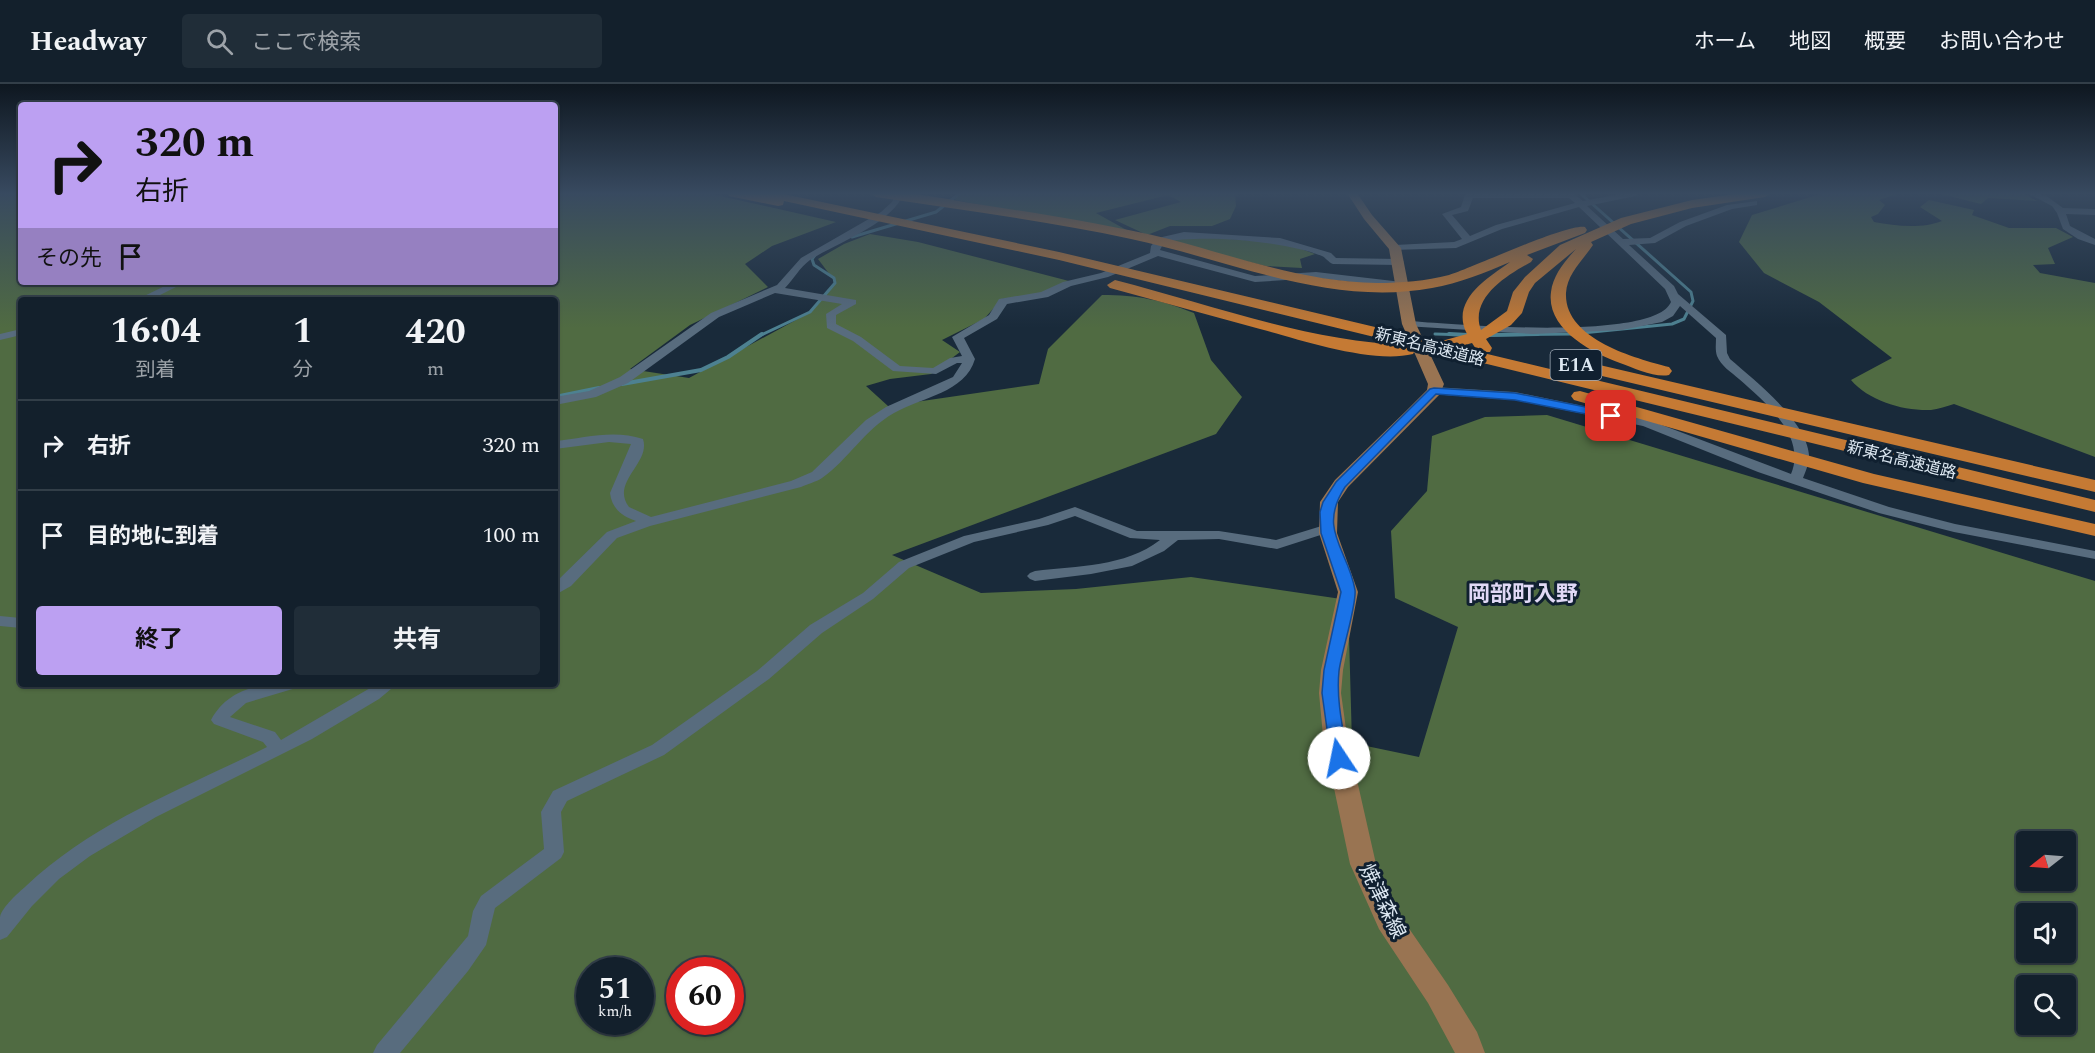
<!DOCTYPE html>
<html lang="ja">
<head>
<meta charset="utf-8">
<style>
  body { margin:0; font-family:Spectral,"Noto Sans JP",serif; background:#202d38; color:#f1f3f6; height:100vh; display:flex; flex-direction:column; font-size:22px; white-space:nowrap }
  * { box-sizing:border-box; margin:0 }
  p { font-size:20px; color:#9da3a9 }
  .icon { flex:none; width:33px; height:33px; fill:none; stroke:currentColor; stroke-width:2; stroke-linecap:round; stroke-linejoin:round }
  .map { position:relative; flex:1; overflow:hidden }
  .side { position:absolute; left:18px; top:213px; width:540px; height:390px; display:flex; flex-direction:column; background:#13202c; border-radius:6px; box-shadow:0 2px 4px #0004,0 0 0 2px #323e48 }
  .side>* { flex:none }
  .top-card { position:absolute; left:18px; top:18px; width:540px; height:183px; border-radius:6px; box-shadow:0 2px 4px #0004,0 0 0 2px #323e48; background:#bca0f2; color:#111; overflow:hidden }
  .needle { width:39px; rotate:253deg }
  .fabs { position:absolute; left:2016px; top:747px; display:grid; gap:12px }
  .fabs a { display:grid; place-items:center; width:60px; height:60px; border-radius:6px; background:#13202c; box-shadow:0 2px 4px #0004,0 0 0 2px #323e48; font-size:30px }
  .speed { position:absolute; left:576px; top:873px; display:flex; gap:12px; font-size:30px; font-weight:700; text-align:center }
  .speed>* { display:grid; place-content:center; width:78px; height:78px; border-radius:50%; background:#13202c; box-shadow:0 2px 4px #0004,0 0 0 2px #323e48; line-height:1 }
  .speed small { font-size:15px; font-weight:400 }
  .speed .limit { border:9px solid #d22; background:#fff; color:#111 }
  .pin { position:absolute; display:grid; place-items:center; width:51px; height:51px; color:#fff; margin:-26px; border-radius:12px; box-shadow:0 3px 9px #0006 }
  .me { position:absolute; width:66px; margin:-33px; rotate:349deg; stroke-linejoin:round; filter:drop-shadow(0 0 4px #0008) }
  .turn { display:flex; align-items:center; gap:21px; height:126px; padding:0 18px; font-size:27px }
  .turn .icon { width:78px; height:78px; stroke-width:2.5 }
  .turn b { display:block; font-size:42px; line-height:51px }
  .then { display:flex; align-items:center; height:57px; padding:0 18px; background:#0003; gap:12px; font-size:22px }
  .eta { display:flex; justify-content:space-evenly; align-items:center; height:102px; text-align:center }
  .eta b { font-size:36px; font-weight:700; line-height:42px }
  .button { display:flex; gap:12px; margin-top:auto; padding:12px 18px }
  .button a { flex:1; height:69px; border-radius:6px; background:#bca0f2; color:#111; font-size:24px; font-weight:700; line-height:69px; text-align:center }
  .button a+a { background:#202d38; color:#f1f3f6 }
  ul { padding:0; list-style:none }
  li { display:flex; align-items:center; gap:18px; height:90px; padding:0 18px; border-top:2px solid #323e48 }
  li div { flex:1 }
  li b { display:block; font-size:22px }
  li em { font-style:normal }
  header { display:flex; align-items:center; gap:36px; box-sizing:border-box; height:84px; padding:0 30px; background:#13202c; border-bottom:2px solid #323e48 }
  header strong { font-size:28px }
  nav { display:flex; gap:33px; margin-inline-start:auto; font-size:21px }
  .search { width:420px; height:54px; background:#202d38; display:flex; align-items:center; gap:15px; box-sizing:border-box; padding:0 21px; border-radius:6px; color:#9da3a9; font-size:22px }
  .map>svg:first-child { display:block }
  .forest { fill:#506b42; fill-rule:evenodd }
  .lines { fill:none; stroke-linecap:round; stroke-linejoin:round }
  .stream-far1 { stroke:#4d8191; stroke-width:3 }
  .stream { stroke:#4d8191; stroke-width:4 }
  .minor { fill:#586c7e; fill-rule:evenodd }
  .major { fill:#997452; fill-rule:evenodd }
  .highway { fill:#c57a34; fill-rule:evenodd }
  .route { fill:#1a73e8; stroke:#114b97; stroke-width:1.5 }
  .labels { text-anchor:middle; stroke-width:6; stroke-linejoin:round; paint-order:stroke }
  .far-street-label { font-size:16px; fill:#dde8f2; stroke:#102030 }
  .shield { fill:#102030; stroke:#a0acb8; stroke-width:1.5 }
  .shield-label { font-size:18px; font-weight:bold; fill:#dde8f2 }
  .street-label { font-size:20px; fill:#dde8f2; stroke:#102030 }
  .quarter-label { font-size:22px; font-weight:bold; fill:#e1d9f6; stroke:#102030 }
</style>
</head>
<body>
<header>
<strong>Headway</strong>
<div class="search"><svg class="icon" aria-label="search" viewBox="0 0 24 24"><circle cx="10" cy="10" r="6"/><path d="M15 15l6 6"/></svg>ここで検索</div>
<nav><a>ホーム</a><a>地図</a><a>概要</a><a>お問い合わせ</a></nav>
</header>
<div class="map">
<svg width="2095" height="969" viewBox="0 0 2095 969">
  <rect width="100%" height="100%" fill="#192a3a"/>
  <path class="forest" d="M0 109H21V198H555V109H707L836 138 772 162 745 180 768 203 690 241 630 285 689 294 807 230 836 199 818 175 844 160 870 150 918 158 1069 197 1043 209 1002 215 984 235 942 256 960 268 931 290 890 295 866 302 888 322 1039 300 1048 265 1102 211C1138 211 1161 216 1194 229L1211 276 1242 313 1216 350 892 471 981 509 1076 505 1191 493 1348 516 1352 659 1419 673 1458 543 1395 514 1391 447 1427 407 1432 352 1485 333 1547 331 2095 497V969H0ZM21 216H555V600H21ZM2026 758H2066V796H2026ZM2026 830H2066V868H2026ZM590 886H640V938H590ZM680 886H730V938H680ZM2026 902H2066V940H2026Z
    M958 109H1232L1235 110 1236 122 1230 135 1212 142H1170L1147 151 1115 136 1181 118 1168 111 1096 129 1132 149 955 116Z
    M1824 109H1900L1879 116 1885 121 1878 130 1871 133 1874 138C1895 142 1922 145 1942 137L1920 123 1929 116 1974 126 1972 131 2009 144H2056L2073 153 2048 164 2055 180 2033 181 2040 189 2095 199V373L1954 320C1947 322 1938 325 1931 326 1903 327 1869 317 1851 296L1892 274 1819 218 1764 189 1739 158 1752 131Z
    M1937 109H2022L2037 117 1988 114 1981 120Z
    M1187 152 1285 159 1315 170 1300 175 1302 184 1266 182 1163 157Z"/>
  <g class="lines">
    <path class="stream-far1" d="M1580 109 1691 208 1693 217 1684 235 1672 240 1582 249
      M852 153 936 128 960 109
      M1435 250 1468 251
      M1489 251 1573 250
      M759 252 810 228 835 199 834 194 814 181 812 175 815 171"/>
    <path class="stream" d="M1449 250 1468 251
      M1489 251 1538 250
      M622 300 701 286 728 273 762 250
      M555 313 599 304"/>
    <path class="minor" d="M896 109H904C892 140 838 158 810 176 800 183 793 196 785 204L856 216V220L836 231V240L861 253 900 282 933 284 950 274 962 272 952 253 989 231 999 215 1041 208 1063 198 1101 189 1150 169 1151 162 1158 154 1184 148 1280 154 1331 169 1336 174 1399 175 1404 178 1399 181 1333 180C1328 178 1326 174 1322 172 1286 157 1202 150 1164 158L1160 166 1255 192 1316 188 1402 198 1407 201 1402 204 1316 194 1255 198 1158 172 1108 193 1071 202 1048 213 1007 220 997 235 964 254 975 275C965 309 922 313 894 329 864 346 848 376 822 394 816 398 807 400 801 403L650 442 617 454 571 502 555 511V499L607 448 636 437C622 432 612 425 610 409L631 360 609 358 555 365V357C584 354 614 345 643 355 651 379 610 398 629 423L651 433 791 397 812 388 866 336 886 323 953 293 962 279H957L936 290 893 287 853 257 827 244 826 230 842 220 775 209 719 233 628 299 596 313 555 321V313L589 307 620 293 711 229 777 201 801 174 881 128 892 118Z
      M1469 109H1573L1583 117 1626 109H1640L1636 112 1587 122 1623 155 1650 154 1680 138 1727 121 1757 117V121L1732 125 1686 142 1655 159 1629 161 1674 202 1678 210 1726 251 1727 269 1730 275C1754 296 1807 337 1809 371 1809 379 1806 387 1803 394L1889 423 1955 440 2095 467V475L1954 448 1879 429 1758 388 1643 342 1515 316 1430 310V304L1434 303 1515 308 1646 335 1791 390C1807 352 1765 318 1739 295 1731 288 1721 282 1717 272 1715 266 1716 260 1716 254L1680 222 1673 232 1662 238 1622 246 1533 250 1405 242V238L1409 237C1451 240 1654 258 1671 218L1665 205 1579 123 1502 145 1456 164 1392 166 1390 164 1395 161 1454 158 1462 155 1442 130 1461 123 1465 111ZM1473 114H1569L1575 119 1496 141 1470 152 1452 131 1468 127Z
      M2027 109H2037L2048 113 2063 124 2095 125V131L2066 130 2070 142 2095 155V161L2078 155 2063 145 2057 129 2052 122Z
      M173 198H186L150 216H136Z
      M21 245V251L0 256V250Z
      M1075 423 1137 447H1219L1276 456 1328 440 1335 444 1333 447 1277 465 1219 455 1178 456 1164 467 1132 482 1091 490 1035 497 1030 495 1027 492 1030 489 1035 487C1077 482 1125 483 1160 456L1130 454 1075 432 1048 441 974 458 909 484 873 515 822 549 769 595 664 671 567 717 561 728 564 768 561 774 495 824 486 861 468 887 400 969H373L377 961 468 852 473 827 481 812 544 765 541 728 553 707 652 661 757 587 810 541 863 509 899 478 964 452 1039 435Z
      M0 532 21 534V544L0 542Z
      M266 600H298L296 604 246 619 230 633 275 648 281 656 377 600H397L379 615 312 655 156 733 90 772 59 795 32 822 7 853 0 856C0 849 0 840 0 833 2 823 18 809 26 802 95 737 183 705 267 663L263 658 214 640 211 636C224 613 241 606 266 600Z"/>
    <path class="major" d="M1347 109H1357L1372 131 1401 164 1416 240 1444 300 1440 310 1348 403 1338 418 1337 449 1358 508 1343 586 1341 609 1347 652 1376 780 1399 830 1448 901 1477 948 1485 969H1455L1428 919 1379 845 1350 780 1323 652 1319 609 1321 586 1338 508 1319 449 1320 418 1335 396 1406 327 1427 306 1428 300 1402 240 1389 165 1364 135Z"/>
    <path class="highway" d="M728 109H779L1059 168 1438 258 1467 250C1450 217 1486 195 1510 178 1485 189 1459 199 1432 204 1329 223 1230 176 1131 155 1047 137 961 126 876 113L870 109C904 105 942 115 977 120 1041 130 1106 140 1169 155 1237 173 1306 198 1377 199 1401 199 1426 197 1449 191 1474 183 1568 139 1585 143L1587 146 1585 149 1527 171 1533 175 1531 178C1507 191 1469 214 1481 246L1507 227 1513 208 1525 193 1560 161 1621 134 1692 116 1742 109H1771L1765 113 1692 124 1631 140 1591 158 1593 161C1583 176 1567 190 1566 209 1564 255 1635 274 1669 283L1672 287 1669 291C1655 294 1634 284 1620 279 1592 269 1546 245 1551 208 1553 191 1565 177 1576 165L1535 199 1529 208 1522 229 1511 241 1486 255 1492 264 1490 268H1478L1472 259 1458 263 2095 416V428L1413 262 1415 266 1413 270C1372 280 1301 256 1260 245 1210 231 1160 218 1110 204L1107 201 1115 196C1209 220 1310 258 1407 261L1059 176 784 117 783 121 778 122 729 112Z
      M1591 279 2095 396V408L1585 288 1582 284 1585 280Z
      M1580 307 1874 390 2095 440V452L1863 399 1574 316 1571 312 1574 308Z"/>
  </g>
  <linearGradient id="sky" x2="0" y2="1"><stop stop-color="#0e1720"/><stop offset="0.45" stop-color="#384a60"/><stop offset="1" stop-color="#384a60" stop-opacity="0"/></linearGradient>
  <rect width="2095" height="244" fill="url(#sky)"/>
  <path class="route" d="M1434 304 1515 309 1611 328 1616 332 1611 335 1515 316 1436 310 1345 403C1317 446 1348 465 1355 506 1357 521 1341 569 1339 587 1336 616 1343 645 1348 674L1345 678H1333L1331 674 1322 609 1324 586 1341 508 1321 449 1320 428 1323 418 1336 398 1430 305Z"/>
  <g class="labels">
    <g class="far-street-label">
      <text transform="translate(1430 262) rotate(14)" y="6">新東名高速道路</text>
      <text transform="translate(1902 375) rotate(14)" y="6">新東名高速道路</text>
    </g>
    <rect class="shield" x="1550.5" y="266" width="51" height="30" rx="4.5"/>
    <g class="shield-label">
      <text x="1576" y="287">E1A</text>
    </g>
    <g class="street-label">
      <text transform="translate(1383 817) rotate(64)" y="7">焼津森線</text>
    </g>
    <g class="quarter-label">
      <text x="1523" y="517">岡部町入野</text>
    </g>
  </g>
</svg>
<div class="fabs">
<a><svg class="needle" viewBox="-14 -14 28 28"><path d="M0-13l5 13h-10z" fill="#e53935"/><path d="M0 13l5-13h-10z" fill="#9da3a9"/></svg></a>
<a><svg class="icon" aria-label="sound" viewBox="0 0 24 24"><path d="M4 9h4l5-4v14l-5-4H4zM17 9q2 3 0 6"/></svg></a>
<a><svg class="icon" aria-label="search" viewBox="0 0 24 24"><circle cx="10" cy="10" r="6"/><path d="M15 15l6 6"/></svg></a>
</div>
<div class="speed"><div>51<small>km/h</small></div><div class="limit">60</div></div>
<div class="pin" style="left:1611px;top:332px;background:#d93025"><svg class="icon" aria-label="arrive" viewBox="0 0 24 24"><path d="M6 21V4h12l-3 4 3 4H6"/></svg></div>
<svg class="me" style="left:1339px;top:674px" viewBox="-20 -20 40 40"><circle r="19" fill="#fff"/><path d="M0-13L10 11 0 6-10 11z" fill="#1a73e8"/></svg>
<div class="top-card">
<div class="turn"><svg class="icon" aria-label="right" viewBox="0 0 24 24"><path d="M7 20v-9h11M14 6l5 5-5 5"/></svg><div><b>320 m</b>右折</div></div>
<div class="then">その先<svg class="icon" aria-label="arrive" viewBox="0 0 24 24"><path d="M6 21V4h12l-3 4 3 4H6"/></svg></div>
</div>
<section class="side">
<div class="eta">
<div><b>16:04</b><p>到着</p></div>
<div><b>1</b><p>分</p></div>
<div><b>420</b><p>m</p></div>
</div>
<ul>
<li><svg class="icon" aria-label="right" viewBox="0 0 24 24"><path d="M7 20v-9h11M14 6l5 5-5 5"/></svg><div><b>右折</b></div><em>320 m</em></li>
<li><svg class="icon" aria-label="arrive" viewBox="0 0 24 24"><path d="M6 21V4h12l-3 4 3 4H6"/></svg><div><b>目的地に到着</b></div><em>100 m</em></li>
</ul>
<div class="button"><a>終了</a><a>共有</a></div>
</section>
</div>
</body>
</html>
